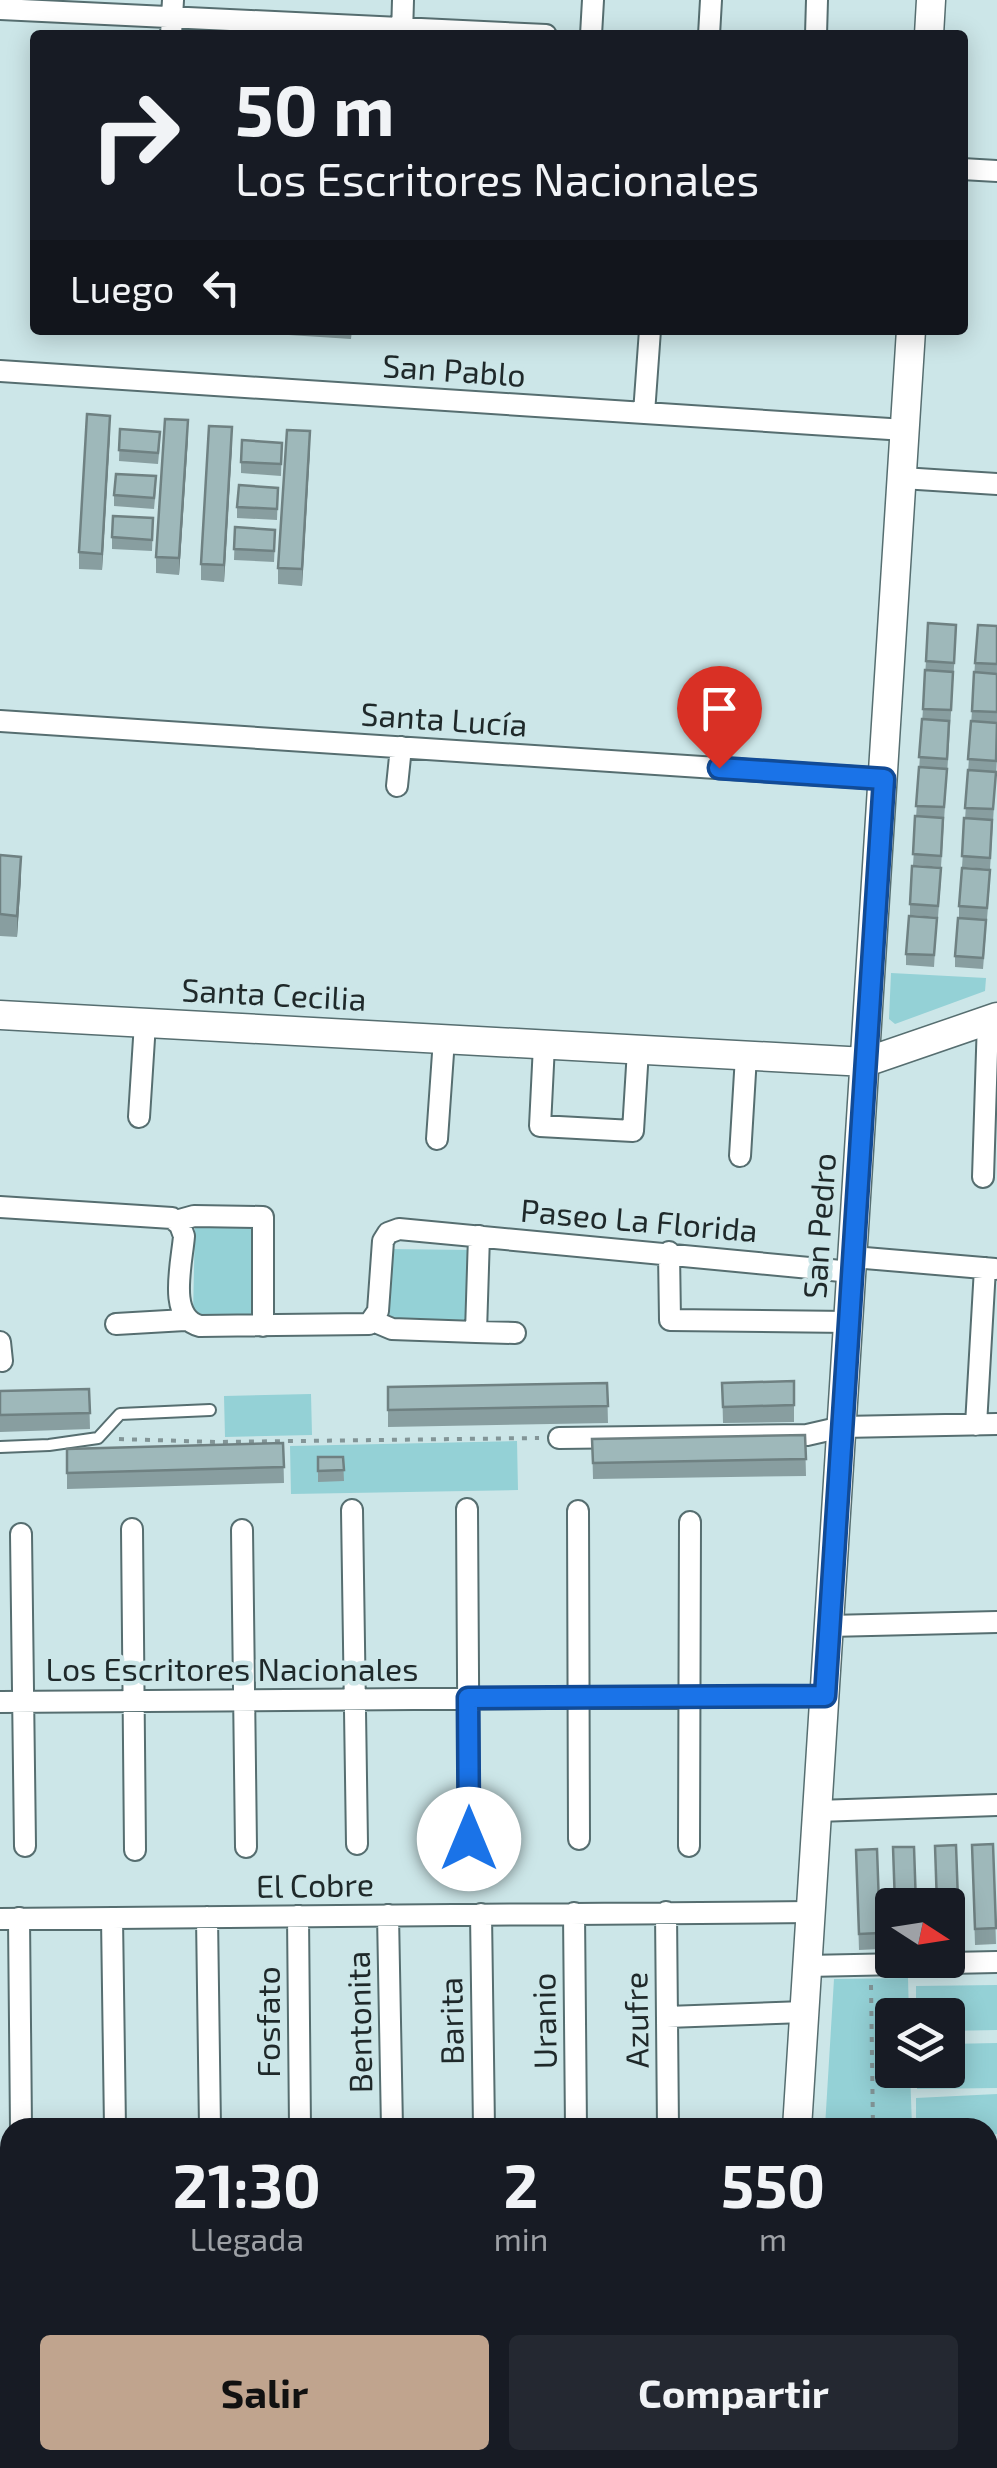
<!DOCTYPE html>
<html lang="es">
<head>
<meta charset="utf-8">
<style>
  body { margin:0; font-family:"Exo 2",sans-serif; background:#242831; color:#f1f3f6; height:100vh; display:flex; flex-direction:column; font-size:38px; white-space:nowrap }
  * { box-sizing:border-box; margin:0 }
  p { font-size:32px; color:#9ea1a6 }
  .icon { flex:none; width:55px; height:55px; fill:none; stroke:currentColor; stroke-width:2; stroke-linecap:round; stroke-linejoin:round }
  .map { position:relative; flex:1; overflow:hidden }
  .sheet { position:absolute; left:0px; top:2118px; width:998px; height:352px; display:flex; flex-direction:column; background:#171b24; border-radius:30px 30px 0 0; box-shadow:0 5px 25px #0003 }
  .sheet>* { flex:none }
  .hud { position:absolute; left:30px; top:30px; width:938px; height:305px; border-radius:10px; box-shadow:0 5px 25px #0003; background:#171b24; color:#f1f3f6; overflow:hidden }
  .needle { width:65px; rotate:102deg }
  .fabs { position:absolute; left:875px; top:1888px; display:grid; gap:20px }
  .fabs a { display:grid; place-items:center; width:90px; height:90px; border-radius:10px; background:#171b24; box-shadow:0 5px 25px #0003; font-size:50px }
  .pin { position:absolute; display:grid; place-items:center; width:85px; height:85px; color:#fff; margin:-102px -42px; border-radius:50% 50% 50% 0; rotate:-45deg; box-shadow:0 0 10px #0007 }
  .pin .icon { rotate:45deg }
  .me { position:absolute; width:110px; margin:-55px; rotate:0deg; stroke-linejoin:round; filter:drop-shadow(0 0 8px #0008) }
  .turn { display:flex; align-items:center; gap:35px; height:210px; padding:0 40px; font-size:45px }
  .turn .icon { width:130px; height:130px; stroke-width:2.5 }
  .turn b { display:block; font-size:70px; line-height:85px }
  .then { display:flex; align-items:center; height:95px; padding:0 40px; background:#0003; gap:20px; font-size:38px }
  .eta { display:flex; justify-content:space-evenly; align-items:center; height:170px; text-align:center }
  .eta b { font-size:60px; font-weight:700; line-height:70px }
  .cta { display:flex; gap:20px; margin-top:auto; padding:20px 40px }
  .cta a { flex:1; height:115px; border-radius:10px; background:#c0a48e; color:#111; font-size:40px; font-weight:700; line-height:115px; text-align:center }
  .cta a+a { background:#242831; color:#f1f3f6 }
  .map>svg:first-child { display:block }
  .green { fill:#94d1d6 }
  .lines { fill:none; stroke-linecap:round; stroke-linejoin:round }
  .lane-casing { stroke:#566e70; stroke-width:14 }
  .street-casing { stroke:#566e70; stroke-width:24 }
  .secondary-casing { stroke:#566e70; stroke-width:31 }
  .path { stroke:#829597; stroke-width:4; stroke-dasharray:5 8; stroke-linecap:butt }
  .lane { stroke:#fff; stroke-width:10 }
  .street { stroke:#fff; stroke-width:20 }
  .secondary { stroke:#fff; stroke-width:28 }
  .wall { fill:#889ea0 }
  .shaded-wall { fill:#6f8182 }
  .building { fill:#9eb8ba; stroke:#6f8182; stroke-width:2.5 }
  .route-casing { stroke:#114b97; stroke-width:25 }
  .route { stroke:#1a73e8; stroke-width:18 }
  .labels { text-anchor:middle; stroke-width:9; stroke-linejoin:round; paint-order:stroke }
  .street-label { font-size:32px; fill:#1f292a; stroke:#cce6e8 }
</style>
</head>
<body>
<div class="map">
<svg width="997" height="2468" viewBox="0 0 997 2468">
  <rect width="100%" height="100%" fill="#cce6e8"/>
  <path class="green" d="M891 973 986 978 985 991 895 1024 889 1019Z
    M195 1221 268 1222 267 1315H193Z
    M385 1249 473 1250 472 1321 384 1320Z
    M311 1394 312 1435 225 1437 224 1396Z
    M517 1441 518 1490 291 1494 290 1446Z
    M908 1978 909 2015H892V2070H910L912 2127H825L834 1979Z
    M997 1985V2030L948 2031V2015H916V1986Z
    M997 2043V2088L917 2089V2070H948V2044Z
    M997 2094V2134L988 2136V2128L916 2127V2098Z"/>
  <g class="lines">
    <g class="lane-casing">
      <path id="lane" d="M0 1447 49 1445 98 1438 120 1414 210 1410"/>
    </g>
    <g class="street-casing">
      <path id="street" d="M0 9 546 35
        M171 35 173 0
        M402 35 403 0
        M591 35 593 0
        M709 35 711 0
        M816 35 817 0
        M962 169 997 171
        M0 371 905 430
        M644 413 650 330
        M902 478 997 484
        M0 721 884 779
        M397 786 401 747
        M544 1045 540 1126 633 1131 638 1050
        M139 1117 145 1023
        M437 1139 444 1039
        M740 1156 746 1056
        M983 1177 988 1020
        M0 1207 172 1218 180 1225 184 1236C182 1263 167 1318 200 1326L369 1324 378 1311 383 1241 388 1233 399 1229 852 1272
        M176 1221 194 1216 263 1217V1326
        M669 1252 670 1320 849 1322
        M853 1257 995 1269
        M373 1321 392 1329 476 1332 479 1236
        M116 1324 185 1320
        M476 1332 515 1333
        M0 1342 2 1361
        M976 1425 985 1268
        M559 1438 807 1435 842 1427 997 1424
        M467 1509 469 1839
        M352 1510 357 1844
        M578 1511 579 1839
        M132 1529 135 1850
        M242 1530 246 1847
        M21 1534 25 1846
        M829 1626 997 1622
        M0 1702 825 1696
        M817 1811 997 1805
        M689 1846 690 1522
        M666 1912 668 2128
        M574 1913 576 2128
        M481 1914 484 2128
        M388 1915 392 2128
        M298 1916 300 2128
        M207 1917 210 2128
        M19 1918 21 2128
        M112 1918 115 2128
        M0 1919 811 1912
        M807 1966 997 1962
        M667 2017 804 2012
        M988 2215 994 2252
        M988 2332 997 2330
        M0 2432 10 2430
        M988 2440 997 2438
        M404 2460 406 2468
        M702 2460 704 2468
        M934 2460 935 2468
        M341 2468 379 2460
        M847 2468 887 2460"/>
    </g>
    <g class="secondary-casing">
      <path id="secondary" d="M929 35 931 0
        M0 1015 866 1062 997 1017
        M797 2128 911 330
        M820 2460 822 2468"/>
    </g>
    <path class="path" d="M119 1439 216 1442 539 1438
      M871 1985 873 2128"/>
    <use href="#lane" class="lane"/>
    <use href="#street" class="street"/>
    <use href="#secondary" class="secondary"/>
  </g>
  <path class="wall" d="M214 330H352L351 339Z
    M120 429 160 443 158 464 119 461Z
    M110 432 102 570 79 569V552Z
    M188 437 179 575 156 573V557Z
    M282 443 281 476 241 473V462Z
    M232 444 224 582 201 580V564Z
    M310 448 302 586 278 584V568Z
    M156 488 154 509 114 506V495Z
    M278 488 277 520 237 518V507Z
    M153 518 152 551 112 549V537Z
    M235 527 275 541 274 562 234 560Z
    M997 626V758L990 869 962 867 975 663Z
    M956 636 941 867 913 865 926 661Z
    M0 855 21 878 17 937 0 936Z
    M941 879 938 917 910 915V904Z
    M990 881 987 919 959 918V906Z
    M937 918 934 967 906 965V954Z
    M986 931 983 969 955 967V956Z
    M794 1381V1422L723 1423 722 1383Z
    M607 1383 608 1423 388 1427V1387Z
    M89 1389 90 1429 0 1432V1391Z
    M805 1435 806 1476 593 1479 592 1439Z
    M283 1443 284 1483 67 1489V1449Z
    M318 1457H343L344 1481 318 1482Z
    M993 1844 996 1944 975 1945 972 1845Z
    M956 1845 959 1945H948V1905Z
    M877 1849 880 1949 859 1950 856 1850Z
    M997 2156V2226L988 2183V2158Z"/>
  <path class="shaded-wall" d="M110 416V432L102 570V554Z
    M188 420V437L179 575V558Z
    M232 427V444L224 582V565Z
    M310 431V448L302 586V569Z
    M21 857V878L17 937V916Z"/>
  <path class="building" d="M87 414 110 416 102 554 79 552Z
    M165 419 188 420 179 558 156 557Z
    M209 426 232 427 224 565 201 564Z
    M120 429 160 432 158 453 119 450Z
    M287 430 310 431 302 569 278 568Z
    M242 440 282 443 281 464 241 462Z
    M116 474 156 476 154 498 114 495Z
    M239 485 278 488 277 509 237 507Z
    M113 516 153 518 152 540 112 537Z
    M235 527 275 530 274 551 234 549Z
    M928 623 956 625 954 663 926 661Z
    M978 625 997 626V664L975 663Z
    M925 670 953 672 951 710 923 709Z
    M974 672 997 674V712L972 711Z
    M922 719 949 721 947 759 919 757Z
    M971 721 997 723 996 761 968 759Z
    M919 767 947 769 944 807 916 806Z
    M968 770 996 772 993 809 965 808Z
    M915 816 943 818 941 856 913 854Z
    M964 818 992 820 990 858 962 856Z
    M0 855 21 857 17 916 0 914Z
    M912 866 941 868 938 906 910 904Z
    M962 868 990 870 987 908 959 906Z
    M909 916 937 918 934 955 906 954Z
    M958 918 986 920 983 958 955 956Z
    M794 1381V1405L723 1407 722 1383Z
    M607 1383 608 1406 388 1410V1387Z
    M89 1389 90 1413 0 1415V1391Z
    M805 1435 806 1459 593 1463 592 1439Z
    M283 1443 284 1467 67 1473V1449Z
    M318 1457H343L344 1470 318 1471Z
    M993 1844 996 1928 975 1929 972 1845Z
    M956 1845 959 1929H948V1905H937L935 1846Z
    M893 1847H914L916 1905H895Z
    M877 1849 880 1933 859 1934 856 1850Z
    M997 2156V2210L988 2167V2158Z"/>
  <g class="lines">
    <g class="route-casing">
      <path id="route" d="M469 1839 468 1698 825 1696 884 779 719 768"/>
    </g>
    <use href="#route" class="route"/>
  </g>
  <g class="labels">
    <g class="street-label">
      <text transform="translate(454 371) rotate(4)" y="11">San Pablo</text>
      <text transform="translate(444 720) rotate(4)" y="11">Santa Lucía</text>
      <text transform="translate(274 995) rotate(3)" y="11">Santa Cecilia</text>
      <text transform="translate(639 1221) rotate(5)" y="11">Paseo La Florida</text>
      <text transform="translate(820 1226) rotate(-86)" y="11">San Pedro</text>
      <text x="232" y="1681">Los Escritores Nacionales</text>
      <text transform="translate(315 1886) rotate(-1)" y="11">El Cobre</text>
      <text transform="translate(637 2020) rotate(-91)" y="11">Azufre</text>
      <text transform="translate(452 2021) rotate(-91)" y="11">Barita</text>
      <text transform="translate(545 2021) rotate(-91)" y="11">Uranio</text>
      <text transform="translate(269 2022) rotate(-90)" y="11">Fosfato</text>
      <text transform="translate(360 2022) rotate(-91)" y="11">Bentonita</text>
    </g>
  </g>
</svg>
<div class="fabs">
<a><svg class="needle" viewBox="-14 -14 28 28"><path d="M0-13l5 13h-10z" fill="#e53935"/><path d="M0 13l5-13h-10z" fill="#9ea1a6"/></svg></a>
<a><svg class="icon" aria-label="layers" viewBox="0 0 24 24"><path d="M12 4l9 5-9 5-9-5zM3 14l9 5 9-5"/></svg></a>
</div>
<div class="pin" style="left:719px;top:768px;background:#d93025"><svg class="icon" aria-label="arrive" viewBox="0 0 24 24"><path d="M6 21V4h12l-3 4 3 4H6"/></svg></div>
<svg class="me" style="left:469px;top:1839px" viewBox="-20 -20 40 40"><circle r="19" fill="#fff"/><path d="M0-13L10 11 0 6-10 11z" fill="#1a73e8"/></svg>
<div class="hud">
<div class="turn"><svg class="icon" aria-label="right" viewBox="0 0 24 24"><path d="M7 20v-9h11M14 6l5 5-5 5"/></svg><div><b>50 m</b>Los Escritores Nacionales</div></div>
<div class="then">Luego<svg class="icon" aria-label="left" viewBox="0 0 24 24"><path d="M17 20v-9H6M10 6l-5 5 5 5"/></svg></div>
</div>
<section class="sheet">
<div class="eta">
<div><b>21:30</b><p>Llegada</p></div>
<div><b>2</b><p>min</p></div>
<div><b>550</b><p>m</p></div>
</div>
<div class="cta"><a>Salir</a><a>Compartir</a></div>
</section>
</div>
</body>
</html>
